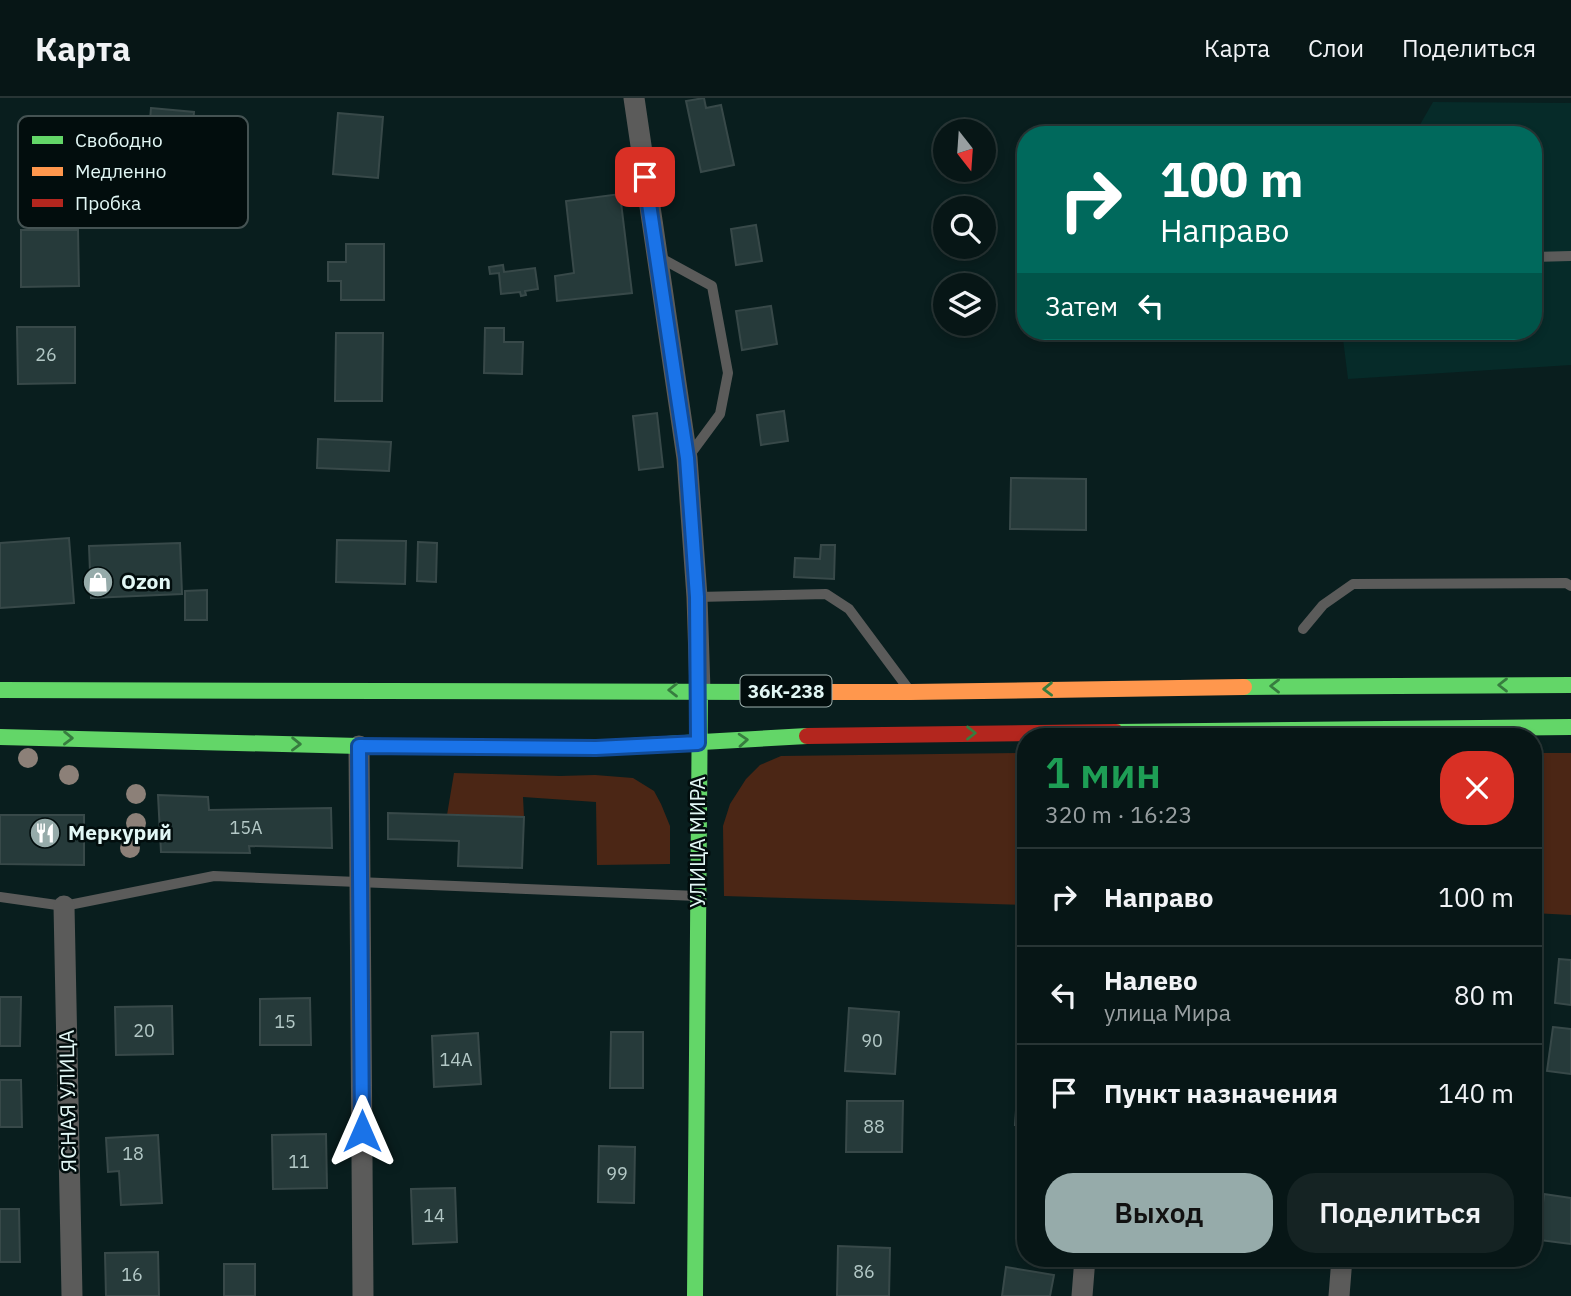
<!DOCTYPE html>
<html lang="ru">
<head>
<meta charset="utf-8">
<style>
  body { margin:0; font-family:"IBM Plex Sans",sans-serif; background:#152323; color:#f1f3f6; height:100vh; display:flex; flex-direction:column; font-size:26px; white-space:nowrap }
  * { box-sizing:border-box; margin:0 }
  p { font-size:23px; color:#989fa1 }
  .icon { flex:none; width:38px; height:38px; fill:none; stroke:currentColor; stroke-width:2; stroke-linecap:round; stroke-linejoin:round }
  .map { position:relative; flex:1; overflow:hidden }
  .side { position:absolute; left:1017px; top:630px; width:525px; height:539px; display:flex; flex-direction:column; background:#071616; border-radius:28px; box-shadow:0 4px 10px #0003,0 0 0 2px #283535 }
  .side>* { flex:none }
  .hud { position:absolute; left:1017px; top:28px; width:525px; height:214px; border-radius:28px; box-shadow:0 4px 10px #0003,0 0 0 2px #283535; background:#00695c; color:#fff; overflow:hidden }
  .needle { width:46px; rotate:163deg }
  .buttons { position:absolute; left:933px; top:21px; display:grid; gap:14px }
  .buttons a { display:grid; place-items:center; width:63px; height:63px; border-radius:50%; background:#071616; box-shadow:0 4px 10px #0003,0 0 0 2px #283535; font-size:35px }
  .pin { position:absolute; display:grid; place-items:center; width:60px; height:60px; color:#fff; margin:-30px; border-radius:14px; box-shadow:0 4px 10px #0006 }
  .me { position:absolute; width:77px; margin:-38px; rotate:0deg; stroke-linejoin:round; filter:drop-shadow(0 0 5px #0008) }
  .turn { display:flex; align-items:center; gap:24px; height:147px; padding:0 28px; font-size:32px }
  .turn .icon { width:91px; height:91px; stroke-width:2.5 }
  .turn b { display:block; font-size:49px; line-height:60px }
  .then { display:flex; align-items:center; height:66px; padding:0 28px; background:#0003; gap:14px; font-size:26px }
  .round { display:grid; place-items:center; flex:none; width:74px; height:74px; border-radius:28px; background:#152323 }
  .overview { display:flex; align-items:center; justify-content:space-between; height:119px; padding:0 28px }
  h1 { font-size:42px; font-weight:600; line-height:52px; color:#1e9e55 }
  .action { display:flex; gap:14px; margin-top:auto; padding:14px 28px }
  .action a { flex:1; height:80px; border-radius:28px; background:#96abaa; color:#111; font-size:28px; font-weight:600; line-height:80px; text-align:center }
  .action a+a { background:#152323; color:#f1f3f6 }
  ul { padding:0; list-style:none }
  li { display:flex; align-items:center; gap:21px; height:98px; padding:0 28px; border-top:2px solid #283535 }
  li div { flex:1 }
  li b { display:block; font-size:26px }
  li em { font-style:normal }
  header { display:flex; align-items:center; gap:42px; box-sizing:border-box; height:98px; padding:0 35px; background:#071616; border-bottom:2px solid #283535 }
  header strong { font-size:33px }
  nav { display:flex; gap:38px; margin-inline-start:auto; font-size:24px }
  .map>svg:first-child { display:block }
  .built { fill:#062b29 }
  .green { fill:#4b2615 }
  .building { fill:#263a3a; stroke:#384949; stroke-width:2 }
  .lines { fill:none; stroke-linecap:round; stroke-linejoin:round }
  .lane { stroke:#5b5b5a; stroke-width:10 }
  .street { stroke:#5b5b5a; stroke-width:21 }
  .fast { stroke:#63d668; stroke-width:16 }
  .slow { stroke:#ff974d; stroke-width:16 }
  .jam { stroke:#b3261e; stroke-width:16 }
  .tree { fill:#8c8078 }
  .oneway { stroke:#377c3f }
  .route-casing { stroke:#114b97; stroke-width:18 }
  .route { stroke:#1a73e8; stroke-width:12 }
  .labels { text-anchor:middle; stroke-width:5; stroke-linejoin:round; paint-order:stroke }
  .number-label { font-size:18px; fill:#b3c8c6 }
  .shield { fill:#020d0d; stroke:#9fb1af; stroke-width:2 }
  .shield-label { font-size:19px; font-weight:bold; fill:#e2f7f5 }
  .poi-label { font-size:21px; font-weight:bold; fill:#e2f7f5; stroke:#020d0d; text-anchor:start }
  .street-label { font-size:21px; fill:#e2f7f5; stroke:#020d0d }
  .key { fill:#020d0d; stroke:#455353; stroke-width:2 }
  .key-label { font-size:19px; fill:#e2f7f5 }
</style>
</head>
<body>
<header>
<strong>Карта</strong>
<nav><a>Карта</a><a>Слои</a><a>Поделиться</a></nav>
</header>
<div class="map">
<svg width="1571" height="1198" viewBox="0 0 1571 1198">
  <rect width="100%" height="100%" fill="#091e1e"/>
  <path class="built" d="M1433 4 1571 5V267L1348 281 1342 233H1533V37H1414Z"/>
  <path class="green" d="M1025 655V807L724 798 723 728 730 706 746 681 760 667 781 658Z
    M1533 655H1571V817L1533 815Z
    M454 675 560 678 595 677 633 680 654 693 661 706 670 728V766L597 767 596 704 523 699 524 719 447 717Z"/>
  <path class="building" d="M704 0 706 10 721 7 734 67 701 74 686 3Z
    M151 10 194 14 191 51 148 47Z
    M338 15 383 19 378 80 333 76Z
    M620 96 632 195 557 203 555 178 574 175 566 103Z
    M756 127 762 163 736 167 731 131Z
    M21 132H78L79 188 21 189Z
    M346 146H384V202H341V183H328V164H346Z
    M503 167 504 174 535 170 538 191 525 193 526 197 521 198 520 194 501 196 499 175 490 176 489 169Z
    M771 208 777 246 742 252 736 213Z
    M17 229H75V285L18 286Z
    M485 230H504V244H523L522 276 484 275Z
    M336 235H383L382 303H335Z
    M784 313 788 343 761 347 757 317Z
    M657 315 663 369 639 372 633 318Z
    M318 341 391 344 389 373 317 370Z
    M1011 380 1086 381V432L1010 431Z
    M69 440 74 505 0 510V445Z
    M337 442 406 443 405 486 336 484Z
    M418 444 437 445 436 484 417 483Z
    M180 445 182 496 91 500 89 448Z
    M821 447H835L834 481 794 479 795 460 820 461Z
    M207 492V522H185V493Z
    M158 697 208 699 209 712 331 710 332 750 249 748 250 755 161 754Z
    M388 715 524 719 522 770 458 768 459 743 388 741Z
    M0 717H84V767L0 766Z
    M1559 861 1571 862V907L1555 905Z
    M0 899H21L20 948H0Z
    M310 900 311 947H260V901Z
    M172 908 173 956 116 957 115 909Z
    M849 910 899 914 895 976 845 973Z
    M1022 921H1026V1028L1015 1027Z
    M1553 929 1571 931V976L1547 973Z
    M611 934H643V990H610Z
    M478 935 481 986 434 989 432 938Z
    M0 982H21L22 1029H0Z
    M847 1003H903L902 1054H846Z
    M326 1036 327 1090 273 1091 272 1037Z
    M158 1037 162 1105 121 1107 119 1073 108 1074 106 1040Z
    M599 1048 635 1049 634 1105 598 1104Z
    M455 1090 457 1144 413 1146 411 1091Z
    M1544 1096 1571 1100V1146L1539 1142Z
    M0 1111H19L20 1164H0Z
    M838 1148 890 1150 889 1198H837Z
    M158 1154 159 1198H106L105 1155Z
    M224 1166H255V1198H224Z
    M1006 1169 1054 1177 1050 1198H1002Z"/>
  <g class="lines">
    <path class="lane" d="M659 159 712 188 728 275 720 316 689 358
      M1533 159 1571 158
      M697 499 826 496 849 511 907 589
      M1303 531 1323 507 1353 486 1566 485 1571 488
      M0 799 64 808 214 778 697 798"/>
    <path class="street" d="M634 0 687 360 697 499 700 593
      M359 648 363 1198
      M64 808 72 1198
      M1082 1198 1085 1160
      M1339 1198 1342 1160"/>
    <path class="fast" d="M1244 589 1571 587
      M0 592 763 594
      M1116 634 1571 629
      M0 639 359 648 596 650 807 638
      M695 1198 700 593"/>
    <path class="slow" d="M763 594H911L1244 589"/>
    <path class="jam" d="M807 638 1116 634"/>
  </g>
  <g class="tree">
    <circle cx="28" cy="660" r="10"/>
    <circle cx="69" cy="677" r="10"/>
    <circle cx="136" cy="696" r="10"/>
    <circle cx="136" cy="725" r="10"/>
    <circle cx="130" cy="750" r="10"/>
  </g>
  <defs><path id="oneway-chevron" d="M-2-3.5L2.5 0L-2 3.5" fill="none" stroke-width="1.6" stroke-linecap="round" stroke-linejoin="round" transform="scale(1.75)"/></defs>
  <g class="oneway">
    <use href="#oneway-chevron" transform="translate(1503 587) rotate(180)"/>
    <use href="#oneway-chevron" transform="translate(1275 588) rotate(180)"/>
    <use href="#oneway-chevron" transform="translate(1048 591) rotate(179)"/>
    <use href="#oneway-chevron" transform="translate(673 592) rotate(-180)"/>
    <use href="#oneway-chevron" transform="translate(971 635)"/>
    <use href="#oneway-chevron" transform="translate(68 640) rotate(1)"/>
    <use href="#oneway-chevron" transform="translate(743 642) rotate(-4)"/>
    <use href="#oneway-chevron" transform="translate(296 646) rotate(1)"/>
  </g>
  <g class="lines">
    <g class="route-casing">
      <path id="route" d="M362 1033 359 648 596 650 698 645 697 499 687 360 645 79"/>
    </g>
    <use href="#route" class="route"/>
  </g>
  <defs>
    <g id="shop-disc" transform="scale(1.575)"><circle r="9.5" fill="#96abaa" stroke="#020d0d"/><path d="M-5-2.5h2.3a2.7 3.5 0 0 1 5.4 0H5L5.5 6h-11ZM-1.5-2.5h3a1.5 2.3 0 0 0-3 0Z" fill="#fff"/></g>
    <g id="restaurant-disc" transform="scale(1.575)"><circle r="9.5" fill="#96abaa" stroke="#020d0d"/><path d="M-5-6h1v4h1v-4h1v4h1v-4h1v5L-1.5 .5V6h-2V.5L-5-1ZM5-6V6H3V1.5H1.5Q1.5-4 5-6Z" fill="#fff"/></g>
  </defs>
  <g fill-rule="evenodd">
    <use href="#shop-disc" x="98" y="484"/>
    <use href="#restaurant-disc" x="45" y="735"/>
  </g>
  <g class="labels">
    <g class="number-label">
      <text x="46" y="263">26</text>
      <text x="246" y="736">15А</text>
      <text x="285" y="930">15</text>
      <text x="144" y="939">20</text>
      <text x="872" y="949">90</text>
      <text x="456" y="968">14А</text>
      <text x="874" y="1035">88</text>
      <text x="133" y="1062">18</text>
      <text x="299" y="1070">11</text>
      <text x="617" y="1082">99</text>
      <text x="434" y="1124">14</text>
      <text x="864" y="1180">86</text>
      <text x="132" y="1183">16</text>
    </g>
    <rect class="shield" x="740.5" y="577.5" width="91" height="31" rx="5"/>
    <g class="shield-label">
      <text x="786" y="600">36К-238</text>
    </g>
    <g class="poi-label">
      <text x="121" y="491">Ozon</text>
      <text x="68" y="742">Меркурий</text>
    </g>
    <g class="street-label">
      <text transform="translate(698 744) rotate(-90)" y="7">УЛИЦА МИРА</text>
      <text transform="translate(68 1003) rotate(-91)" y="7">ЯСНАЯ УЛИЦА</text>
    </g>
  </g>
  <rect x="18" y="18" width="230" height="112" rx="10" class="key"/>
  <rect x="32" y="38" width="31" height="8" fill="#63d668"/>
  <rect x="32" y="69" width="31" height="9" fill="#ff974d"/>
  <rect x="32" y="101" width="31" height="8" fill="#b3261e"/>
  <g class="key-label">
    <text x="75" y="49">Свободно</text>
    <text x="75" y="80">Медленно</text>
    <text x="75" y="112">Пробка</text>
  </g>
</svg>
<div class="buttons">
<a><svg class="needle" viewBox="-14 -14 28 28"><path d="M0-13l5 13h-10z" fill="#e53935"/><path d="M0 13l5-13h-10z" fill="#989fa1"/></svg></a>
<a><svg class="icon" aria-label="search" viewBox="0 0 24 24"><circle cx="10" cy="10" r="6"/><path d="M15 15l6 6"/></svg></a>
<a><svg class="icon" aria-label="layers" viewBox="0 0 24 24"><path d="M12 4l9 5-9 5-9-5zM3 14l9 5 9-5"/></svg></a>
</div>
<div class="pin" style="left:645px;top:79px;background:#d93025"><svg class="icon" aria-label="arrive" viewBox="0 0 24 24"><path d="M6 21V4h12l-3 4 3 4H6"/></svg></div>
<svg class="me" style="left:362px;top:1033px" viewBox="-20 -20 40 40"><path d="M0-17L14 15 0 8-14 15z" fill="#1a73e8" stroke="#fff" stroke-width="4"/></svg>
<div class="hud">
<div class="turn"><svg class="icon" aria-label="right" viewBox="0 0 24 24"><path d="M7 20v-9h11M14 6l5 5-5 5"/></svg><div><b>100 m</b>Направо</div></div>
<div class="then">Затем<svg class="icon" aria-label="left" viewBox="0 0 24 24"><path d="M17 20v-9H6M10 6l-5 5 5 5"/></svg></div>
</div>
<section class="side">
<div class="overview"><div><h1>1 мин</h1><p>320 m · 16:23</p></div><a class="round" style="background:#d93025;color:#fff"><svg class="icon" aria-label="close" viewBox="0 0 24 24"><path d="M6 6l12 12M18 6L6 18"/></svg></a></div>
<ul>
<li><svg class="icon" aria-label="right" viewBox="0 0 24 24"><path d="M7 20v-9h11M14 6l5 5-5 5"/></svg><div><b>Направо</b></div><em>100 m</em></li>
<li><svg class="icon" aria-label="left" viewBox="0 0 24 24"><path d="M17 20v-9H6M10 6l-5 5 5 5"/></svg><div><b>Налево</b><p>улица Мира</p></div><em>80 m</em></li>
<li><svg class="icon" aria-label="arrive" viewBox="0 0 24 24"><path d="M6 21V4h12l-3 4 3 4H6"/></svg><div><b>Пункт назначения</b></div><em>140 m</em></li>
</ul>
<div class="action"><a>Выход</a><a>Поделиться</a></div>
</section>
</div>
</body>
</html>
